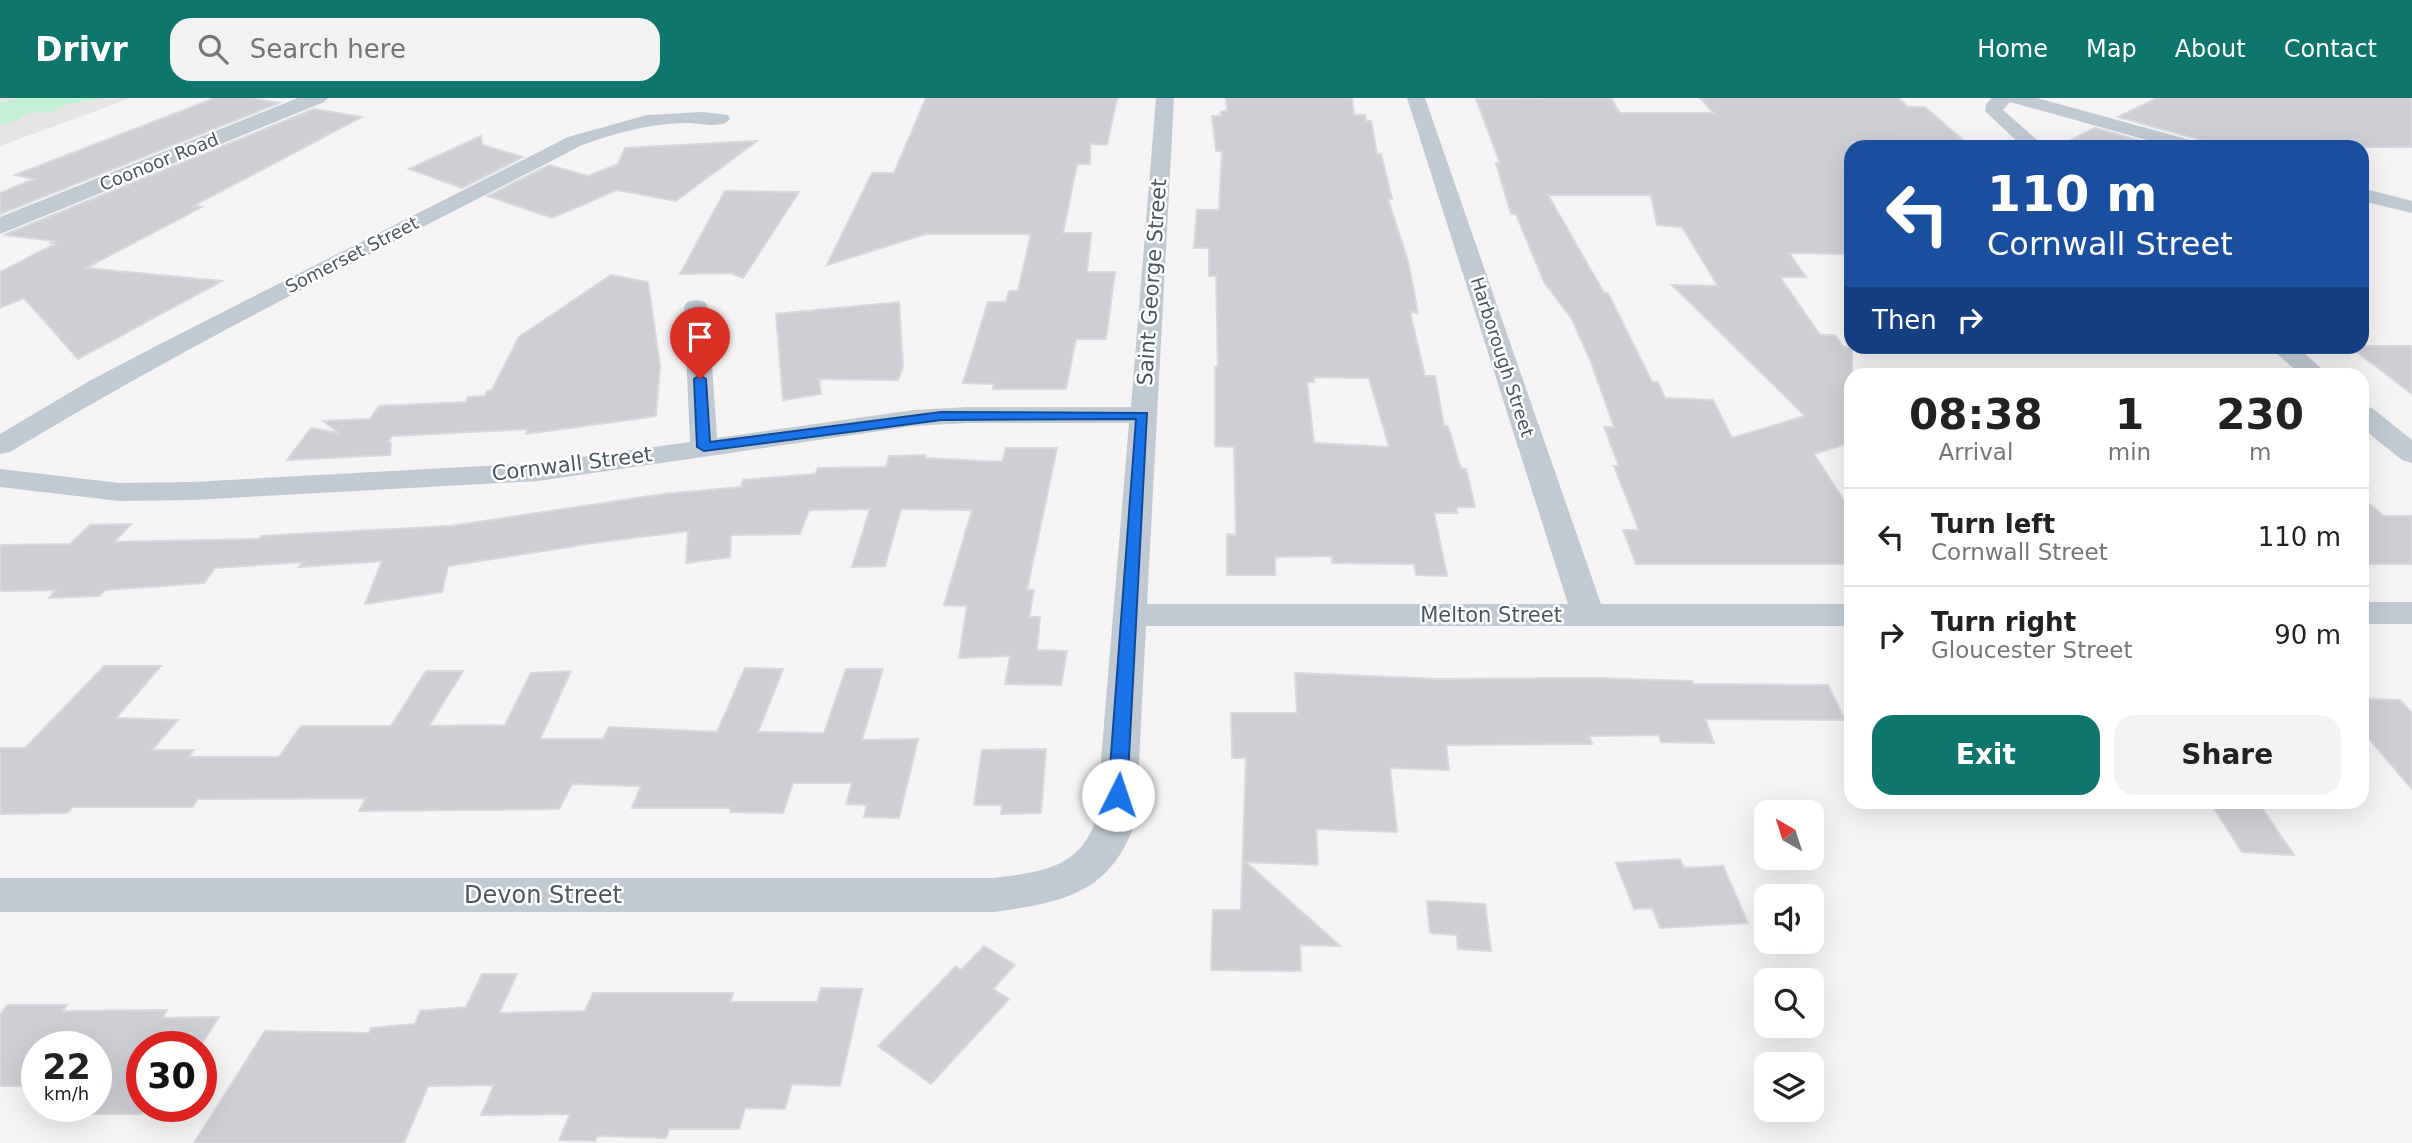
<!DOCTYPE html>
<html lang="en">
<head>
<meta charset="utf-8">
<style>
  body { margin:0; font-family:"DejaVu Sans",sans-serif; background:#f2f2f2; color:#222; height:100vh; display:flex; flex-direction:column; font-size:26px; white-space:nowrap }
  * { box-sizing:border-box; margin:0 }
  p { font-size:23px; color:#767676 }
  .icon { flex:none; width:38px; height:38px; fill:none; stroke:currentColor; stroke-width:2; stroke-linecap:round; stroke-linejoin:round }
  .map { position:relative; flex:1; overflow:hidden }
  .side { position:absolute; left:1844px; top:270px; width:525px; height:441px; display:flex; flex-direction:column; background:#fff; border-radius:21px; box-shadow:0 7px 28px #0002 }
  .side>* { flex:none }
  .top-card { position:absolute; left:1844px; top:42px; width:525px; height:214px; border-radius:21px; box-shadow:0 7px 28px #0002; background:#1a4fa0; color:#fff; overflow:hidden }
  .needle { width:46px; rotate:321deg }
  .buttons { position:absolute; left:1754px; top:702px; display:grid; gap:14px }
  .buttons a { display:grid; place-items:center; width:70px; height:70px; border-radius:14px; background:#fff; box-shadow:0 7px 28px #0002; font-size:35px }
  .speed { position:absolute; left:21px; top:933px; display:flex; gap:14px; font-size:35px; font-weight:700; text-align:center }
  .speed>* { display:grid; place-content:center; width:91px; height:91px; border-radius:50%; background:#fff; box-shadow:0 7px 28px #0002; line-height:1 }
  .speed small { font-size:18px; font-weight:400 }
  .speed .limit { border:10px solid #d22; background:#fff; color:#111 }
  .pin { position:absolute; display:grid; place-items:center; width:60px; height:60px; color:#fff; margin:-72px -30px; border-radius:50% 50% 50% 0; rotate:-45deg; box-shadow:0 0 7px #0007 }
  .pin .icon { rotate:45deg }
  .me { position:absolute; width:77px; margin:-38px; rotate:4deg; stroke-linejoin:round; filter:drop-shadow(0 0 5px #0008) }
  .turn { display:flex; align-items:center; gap:24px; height:147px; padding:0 28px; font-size:32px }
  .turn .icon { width:91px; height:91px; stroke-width:2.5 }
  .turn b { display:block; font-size:49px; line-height:60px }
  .then { display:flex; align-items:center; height:66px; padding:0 28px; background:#0003; gap:14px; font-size:26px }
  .eta { display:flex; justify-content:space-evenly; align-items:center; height:119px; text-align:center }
  .eta b { font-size:42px; font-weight:700; line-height:49px }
  .cta { display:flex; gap:14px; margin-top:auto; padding:14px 28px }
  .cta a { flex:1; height:80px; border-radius:21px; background:#0f766e; color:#fff; font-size:28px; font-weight:700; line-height:80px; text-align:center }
  .cta a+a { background:#f2f2f2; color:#222 }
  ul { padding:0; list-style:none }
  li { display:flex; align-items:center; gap:21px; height:98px; padding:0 28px; border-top:2px solid #e0e0e0 }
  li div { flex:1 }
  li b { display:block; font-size:26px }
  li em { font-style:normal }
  header { display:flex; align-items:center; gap:42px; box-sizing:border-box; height:98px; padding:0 35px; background:#0f766e; color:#fff }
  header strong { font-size:33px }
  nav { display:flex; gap:38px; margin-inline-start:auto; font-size:24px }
  .search { width:490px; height:63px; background:#f2f2f2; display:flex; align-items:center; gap:18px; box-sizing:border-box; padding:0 24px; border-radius:21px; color:#767676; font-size:26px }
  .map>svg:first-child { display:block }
  .education { fill:#e6e4e5 }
  .green { fill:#c3f1d5 }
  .building { fill:#cdcfd5; stroke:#d7d9de; stroke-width:2; fill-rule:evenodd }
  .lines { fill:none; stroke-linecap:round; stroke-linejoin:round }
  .minor { fill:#c1cad2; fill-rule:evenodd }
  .tertiary { fill:#c1cad2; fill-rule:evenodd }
  .route { fill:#1a73e8; stroke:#114b97; stroke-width:2 }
  .labels { text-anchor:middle; stroke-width:5; stroke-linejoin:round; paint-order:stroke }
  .far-street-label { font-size:18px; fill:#4a5661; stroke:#fff }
  .street-label { font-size:21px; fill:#4a5661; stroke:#fff }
  .near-street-label { font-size:24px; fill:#4a5661; stroke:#fff }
</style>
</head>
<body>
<header>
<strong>Drivr</strong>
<div class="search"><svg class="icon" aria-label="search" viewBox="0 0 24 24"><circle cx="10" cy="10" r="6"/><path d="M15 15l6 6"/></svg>Search here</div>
<nav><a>Home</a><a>Map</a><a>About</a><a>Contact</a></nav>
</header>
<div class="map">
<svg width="2412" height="1045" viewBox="0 0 2412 1045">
  <rect width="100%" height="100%" fill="#f5f3f3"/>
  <path class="education" d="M0 0H131L0 48Z"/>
  <path class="green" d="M17 0H105L68 6 54 13 25 16 18 22 0 27V5Z"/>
  <path class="building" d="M215 0H250L279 5 0 116V95L34 81 15 77Z
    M926 0H1117L1107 47 1090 46V66H1077L1063 135H1091L1087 174H1115L1106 241H1076L1066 291H993L994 286 963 285 988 204H1006L1009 193H1018L1031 136H926L827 167 872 75H894Z
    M1226 0H1352L1354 17H1365L1366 23H1371L1377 56H1381L1392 101H1388L1408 163 1418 215 1410 214 1425 278H1435L1444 328H1448L1461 371H1466L1475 409H1456L1458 415H1434L1447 478 1416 477 1414 466 1332 465V458L1275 459V477H1227V436L1236 437 1234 349 1215 348V269H1218L1216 178H1209V150H1194L1197 112H1219L1222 53H1216L1212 18H1221V13H1227ZM1314 279 1369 280 1389 349 1314 345 1307 284H1314Z
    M1611 0 1620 15H1714L1700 0H1898L1908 9H1925L1971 49H1920L1915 44H1852V156L1789 155 1806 179H1780L1820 237H1835L1843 249H1852V344L1814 356 1852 415V466H1636L1623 432H1639L1614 368H1619L1604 329H1614L1591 264 1572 221 1544 184 1516 116H1511L1496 65H1500L1476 1ZM1548 97H1651L1657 127 1682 129 1718 188 1672 187 1805 318 1732 340 1713 302 1665 300 1658 284H1652L1608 195H1604Z
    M2157 0H2412V49H2207L2202 42 2118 19Z
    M314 11 362 19 193 108 202 109 86 170 222 183 78 261 24 200 0 210V174L55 146 51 145 55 143 4 137Z
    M2095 30 2162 49H2057Z
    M481 38 482 47 523 59 462 90 409 71Z
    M757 43 676 103 617 92 552 120 488 98 549 67 588 78 618 66 625 50Z
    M725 93 799 94 743 180 731 175 680 176Z
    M611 177 648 184 660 268 656 318 526 336 528 331 392 338 388 344 391 345 390 357 287 362 311 330 339 335 323 323 370 321 379 308 466 304 468 299 485 298 487 293 492 292 519 239Z
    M899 204 903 269 898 282 819 281 821 296 783 302 776 216Z
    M2349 248H2412V296Z
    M1006 350H1057L1027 492H1034L1029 519H1040L1037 552 1067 553 1061 587 1005 586 1010 558 959 560 967 508 944 507 972 412 901 411 885 468 852 469 870 411 809 412 800 436 731 437 730 459 686 465 688 433 600 444 448 468 442 494 365 506 382 463 299 469 303 464 215 470 204 485 105 492 99 498 49 500 56 492 0 493V447L70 446 90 427 131 426 114 444 259 441 261 438 451 428 663 396 741 389 743 382 815 376 818 370 886 369 889 358 926 357 925 360 1002 364Z
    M2362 400 2384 418H2412V466H2362Z
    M104 568H161L116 620 178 622 152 652H194L188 659H279L301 628H391L426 573H463L429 628 505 627 531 575 571 573 540 641H603L609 629 717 634 745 570 783 571 758 634 824 635 846 571H883L862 642 918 641 899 720 864 719 867 707 846 706 852 685H793L783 715 730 714 731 710H632L641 688 572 686 559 711 359 713 366 700 198 701 192 709H73L67 715 0 716V650H25Z
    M1295 575 1437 581 1592 580 1692 583 1693 586 1828 587 1845 622 1705 621 1714 645 1661 644 1659 637 1589 638 1592 646 1446 647 1449 672 1390 670 1397 734 1316 731 1318 767 1246 764 1340 848 1300 847 1301 873 1211 872 1213 812H1241L1246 660H1232L1231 615H1297Z
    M2362 601 2400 602 2412 615V691L2362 633Z
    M1046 651 1041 715 1001 716 1002 707H974L982 652Z
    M2210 704H2258L2294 757 2242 754Z
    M1680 761 1684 770 1723 768 1748 825 1660 830 1652 810 1634 811 1616 765Z
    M1427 803 1485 806 1491 853 1458 851 1457 837 1430 835Z
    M984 848 1015 867 993 891 1009 901 931 986 878 948 956 868 961 872Z
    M482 876H517L499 915 585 913 593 895H733L730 904H817L821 890 862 891 840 988 792 986 785 1011 745 1010 739 1031H669L666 1040 597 1038 595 1043 559 1042 570 1016 481 1017 494 987 428 988 404 1045H194L265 933 369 935 371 930 415 926 420 913 466 909Z
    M7 907H67L63 913 167 912 162 920 219 919 200 948H142V1016H94L113 987H96V948H37V988H0V917Z"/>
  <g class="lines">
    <path class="minor" d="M1156 0H1174L1147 506H1568L1407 0H1425L1601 506H1852V528H1146L1136 722C1111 796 1064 804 994 814H0V780H994C1040 774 1079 771 1096 722L1129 325H968L914 328 538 383 192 402 119 403 0 389V371L119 385 192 384 538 365 690 344 684 209 687 204 696 202 705 204 708 209 717 340 914 312 968 309H1131Z
      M1992 0H2037L2201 45 2204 49H2172L2010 4 2003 12 2045 49H2023L1985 13 1986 6Z
      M702 14 728 17 730 21C722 32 697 24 683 25 648 26 615 35 582 47 390 147 195 242 10 354L0 356V336L91 282 160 246 568 39 647 17Z
      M2362 90 2412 103V115L2362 103Z
      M2268 248H2296L2328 276H2300Z
      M2362 308 2372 310 2412 342V365L2402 362 2362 330Z
      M2362 504H2412V526H2362Z"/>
    <path class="tertiary" d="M298 0H328L324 4 0 136V119Z"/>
  </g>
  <path class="route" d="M700 277 706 281 710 344 941 314 1147 315 1127 697 1124 702H1111L1108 697 1136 321 941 322 704 353 697 349 694 281Z"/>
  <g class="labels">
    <g class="far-street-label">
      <text transform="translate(159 64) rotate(-22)" y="6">Coonoor Road</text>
      <text transform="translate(352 157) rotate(-27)" y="6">Somerset Street</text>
      <text transform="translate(1502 259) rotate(72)" y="6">Harborough Street</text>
    </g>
    <g class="street-label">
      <text transform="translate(1152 184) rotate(-86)" y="7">Saint George Street</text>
      <text transform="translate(572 366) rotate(-7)" y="7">Cornwall Street</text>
      <text x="1491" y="524">Melton Street</text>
    </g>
    <g class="near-street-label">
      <text x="543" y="805">Devon Street</text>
    </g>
  </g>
</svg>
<div class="buttons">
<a><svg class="needle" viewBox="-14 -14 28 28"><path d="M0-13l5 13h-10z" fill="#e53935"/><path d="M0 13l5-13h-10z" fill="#767676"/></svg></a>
<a><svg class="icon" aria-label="sound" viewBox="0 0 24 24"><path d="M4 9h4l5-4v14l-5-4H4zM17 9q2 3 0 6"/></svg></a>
<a><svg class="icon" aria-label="search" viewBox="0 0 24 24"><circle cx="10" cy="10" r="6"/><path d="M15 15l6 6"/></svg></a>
<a><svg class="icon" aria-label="layers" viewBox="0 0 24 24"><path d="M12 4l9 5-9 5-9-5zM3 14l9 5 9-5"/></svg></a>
</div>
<div class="speed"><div>22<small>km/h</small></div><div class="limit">30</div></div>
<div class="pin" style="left:700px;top:281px;background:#d93025"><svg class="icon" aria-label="arrive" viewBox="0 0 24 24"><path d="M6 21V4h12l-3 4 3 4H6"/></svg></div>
<svg class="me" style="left:1118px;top:697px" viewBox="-20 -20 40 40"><circle r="19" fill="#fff"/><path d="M0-13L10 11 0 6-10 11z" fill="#1a73e8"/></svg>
<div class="top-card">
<div class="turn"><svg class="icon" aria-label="left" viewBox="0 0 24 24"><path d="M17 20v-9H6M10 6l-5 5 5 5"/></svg><div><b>110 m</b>Cornwall Street</div></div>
<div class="then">Then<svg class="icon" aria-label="right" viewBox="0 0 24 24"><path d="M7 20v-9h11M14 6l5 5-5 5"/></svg></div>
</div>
<section class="side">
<div class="eta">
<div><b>08:38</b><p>Arrival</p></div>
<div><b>1</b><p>min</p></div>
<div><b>230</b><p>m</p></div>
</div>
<ul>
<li><svg class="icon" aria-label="left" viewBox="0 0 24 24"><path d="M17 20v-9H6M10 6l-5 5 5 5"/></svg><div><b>Turn left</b><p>Cornwall Street</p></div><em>110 m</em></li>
<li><svg class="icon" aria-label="right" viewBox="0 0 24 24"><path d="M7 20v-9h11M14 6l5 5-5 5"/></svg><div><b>Turn right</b><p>Gloucester Street</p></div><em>90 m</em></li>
</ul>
<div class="cta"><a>Exit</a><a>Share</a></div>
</section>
</div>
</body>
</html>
